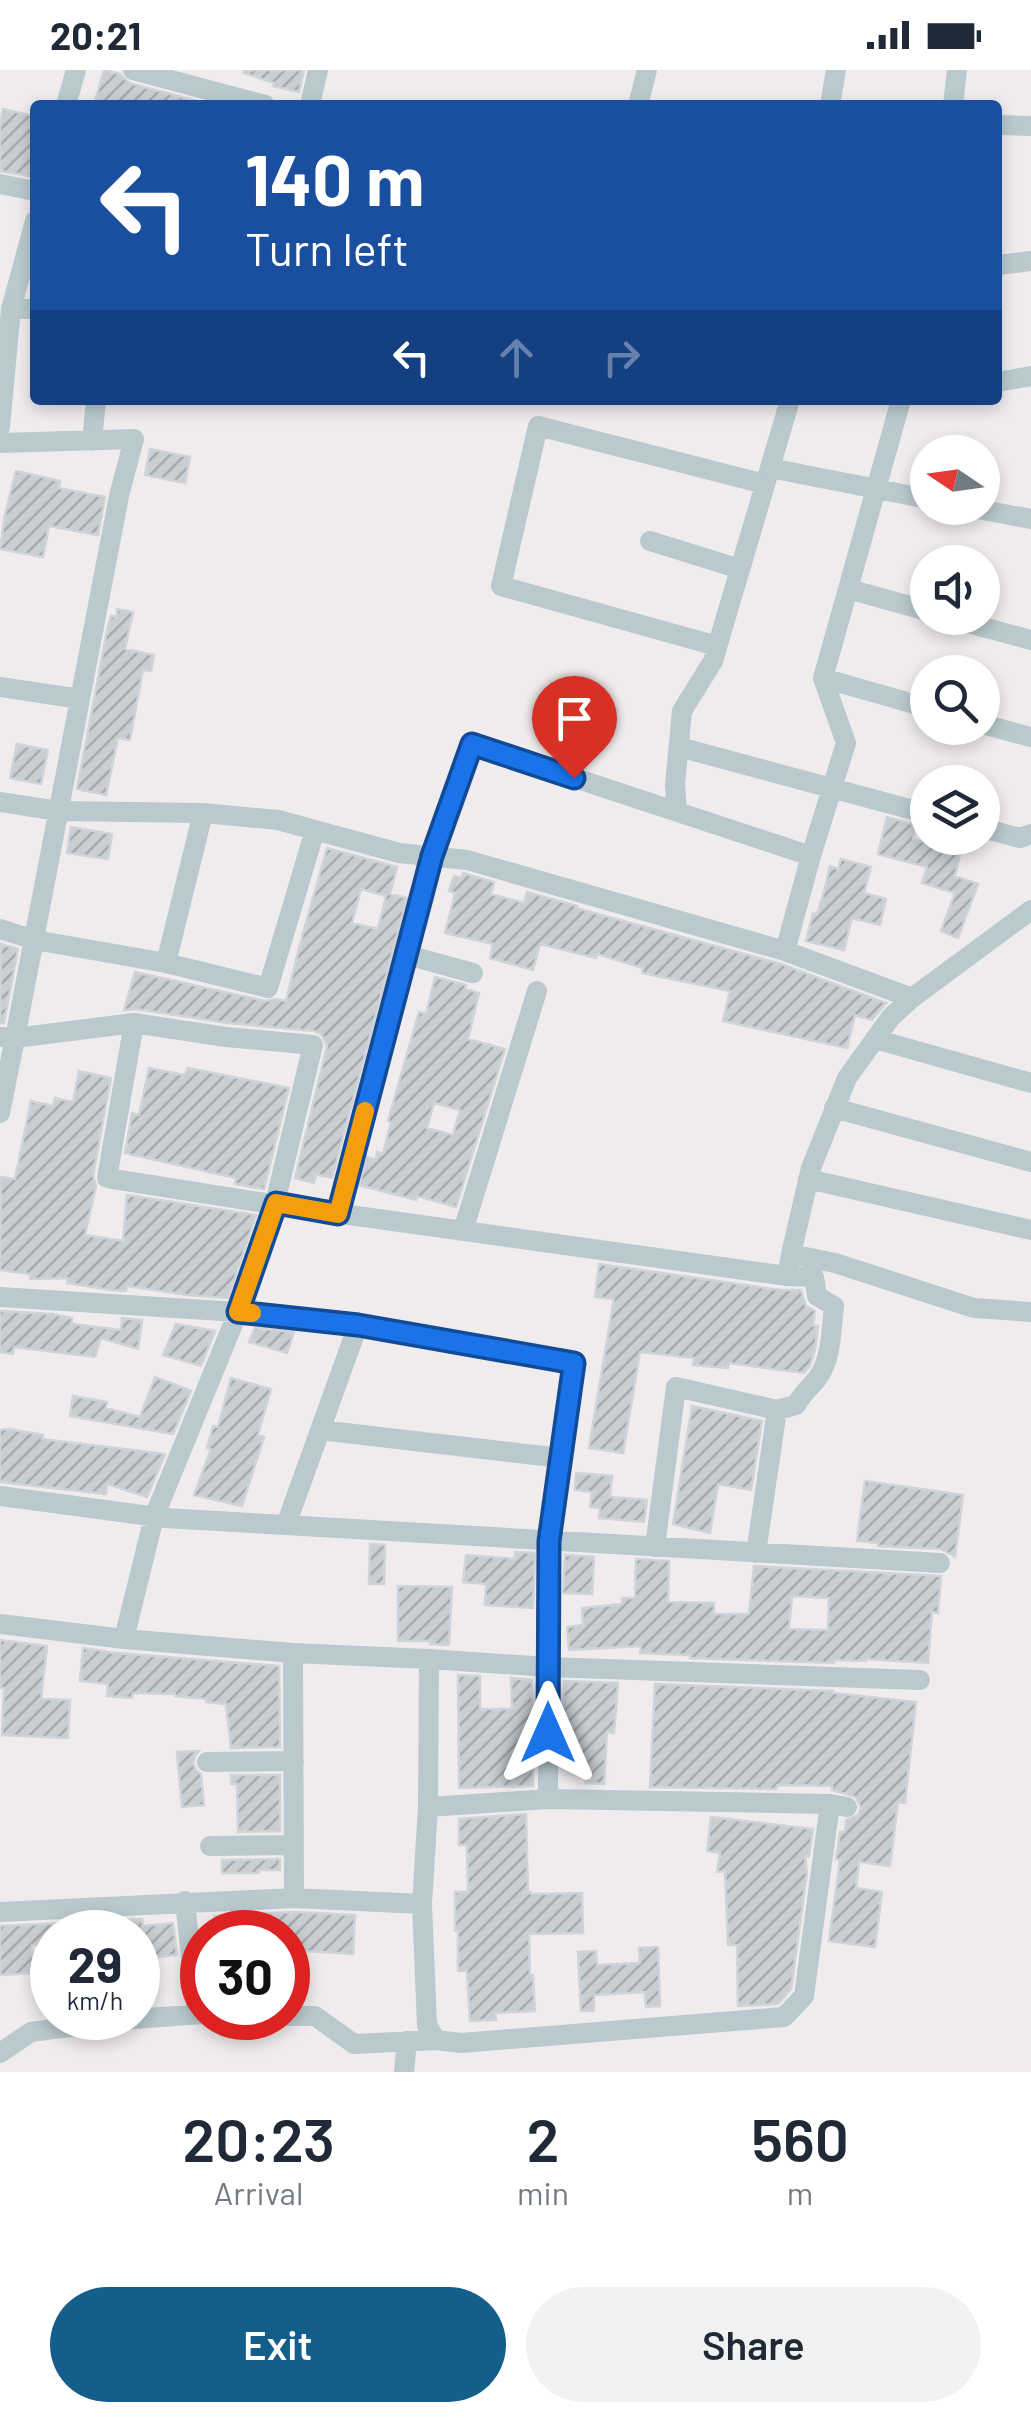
<!DOCTYPE html>
<html lang="en">
<head>
<meta charset="utf-8">
<style>
  body { margin:0; font-family:Barlow,sans-serif; background:#f2f2f3; color:#1f2937; height:100vh; display:flex; flex-direction:column; font-size:38px; white-space:nowrap }
  * { box-sizing:border-box; margin:0 }
  p { font-size:32px; color:#747a83 }
  .icon { flex:none; width:55px; height:55px; fill:none; stroke:currentColor; stroke-width:2; stroke-linecap:round; stroke-linejoin:round }
  .map { position:relative; height:2002px; overflow:hidden }
  .panel { display:flex; flex-direction:column; background:#fff; flex:1 }
  .panel>* { flex:none }
  .banner { position:absolute; left:30px; top:30px; width:972px; height:305px; border-radius:10px; box-shadow:0 5px 15px #0003; background:#1a4fa0; color:#fff; overflow:hidden }
  .needle { width:65px; rotate:283deg }
  .tools { position:absolute; left:910px; top:365px; display:grid; gap:20px }
  .tools a { display:grid; place-items:center; width:90px; height:90px; border-radius:50%; background:#fff; box-shadow:0 5px 15px #0003; font-size:50px }
  .speed { position:absolute; left:30px; top:1840px; display:flex; gap:20px; font-size:50px; font-weight:700; text-align:center }
  .speed>* { display:grid; place-content:center; width:130px; height:130px; border-radius:50%; background:#fff; box-shadow:0 5px 15px #0003; line-height:1 }
  .speed small { font-size:25px; font-weight:400 }
  .speed .limit { border:15px solid #d22; background:#fff; color:#111 }
  .pin { position:absolute; display:grid; place-items:center; width:85px; height:85px; color:#fff; margin:-102px -42px; border-radius:50% 50% 50% 0; rotate:-45deg; box-shadow:0 0 10px #0007 }
  .pin .icon { rotate:45deg }
  .me { position:absolute; width:110px; margin:-55px; rotate:0deg; stroke-linejoin:round; filter:drop-shadow(0 0 8px #0008) }
  .turn { display:flex; align-items:center; gap:35px; height:210px; padding:0 50px; font-size:45px }
  .turn .icon { width:130px; height:130px; stroke-width:2.5 }
  .turn b { display:block; font-size:70px; line-height:85px }
  .lanes { display:flex; align-items:center; height:95px; padding:0 50px; background:#0003; justify-content:center; gap:50px; direction:ltr }
  .lanes .off { opacity:.35 }
  .eta { display:flex; justify-content:space-evenly; align-items:center; height:170px; text-align:center }
  .eta b { font-size:60px; font-weight:600; line-height:70px }
  .cta { display:flex; gap:20px; margin-top:auto; padding:20px 50px }
  .cta a { flex:1; height:115px; border-radius:60px; background:#145e8a; color:#fff; font-size:40px; font-weight:600; line-height:115px; text-align:center }
  .cta a+a { background:#f2f2f3; color:#1f2937 }
  .status { display:flex; justify-content:space-between; align-items:center; height:70px; padding:0 50px; background:#fff; direction:ltr }
  .status svg { height:28px; fill:currentColor }
  .map>svg:first-child { display:block }
  .building { fill:url(#building-hatch); stroke:#d0d4d9; stroke-width:2.5; fill-rule:evenodd }
  .lines { fill:none; stroke-linecap:round; stroke-linejoin:round }
  .minor { stroke:#b9c9ce; stroke-width:20 }
  .route-casing { stroke:#114b97; stroke-width:25 }
  .route { stroke:#1a73e8; stroke-width:18 }
  .slow { stroke:#f59e0b; stroke-width:18 }
</style>
</head>
<body>
<div class="status"><b>20:21</b><svg viewBox="0 0 49 12"><path d="M0 12V9h3v3zM5 12V6h3v6zM10 12V3h3v9zM15 12V0h3v12zM26 1h20v11H26zM47 4h2v5h-2z"/></svg></div>
<div class="map">
<svg width="1031" height="2002" viewBox="0 0 1031 2002">
  <defs>
    <pattern id="building-hatch" width="6" height="6" patternUnits="userSpaceOnUse" patternTransform="scale(2.5)"><rect width="6" height="6" fill="#c8ced2"/><path d="M-1 1l2-2M0 6l6-6M5 7l2-2" fill="none" stroke="#a4aaae"/></pattern>
  </defs>
  <rect width="100%" height="100%" fill="#f0eced"/>
  <path class="building" d="M104 0 120 4 129 13 211 35H107L95 31Z
    M244 0H304L299 22 273 16 274 13 244 3Z
    M3 39 35 46V107L0 101V55Z
    M150 379 190 387 185 413 145 405Z
    M16 401 60 411 59 418 105 427 98 465 49 456 43 487 0 479 5 445Z
    M117 539 133 542 125 579 154 585 151 601 143 600 130 670 118 668 106 725 77 719 107 561 111 546 117 547Z
    M17 674 48 680 41 714 10 708Z
    M887 747 916 755 913 769 942 776 944 768 963 771 955 806 978 814 958 868 941 861 955 823 922 813 927 797 878 784Z
    M71 757 112 764 108 789 67 783Z
    M327 778 397 797 390 824 407 828 332 1108 316 1104 314 1113 295 1108 327 976 322 965 314 961 228 953 136 939 124 940 135 902 265 931 276 929 286 931 300 874ZM361 819 386 826 378 859 352 853Z
    M841 789 871 797 864 823 886 829 880 855 852 848 844 880 806 871 813 843 817 844 824 822 830 796 838 799Z
    M463 803 494 812 491 824 524 833 527 822 577 836 576 838 781 894 886 933 872 950 855 945 847 978 723 951 730 921 642 903 643 898 597 884 596 888 540 874 533 900 490 888 493 874 445 863 455 823 449 821 454 806 462 808Z
    M1 874 18 879 4 953H0Z
    M435 907 466 915 465 919 479 923 468 969 505 979 456 1137 417 1126 416 1130 359 1115 367 1087 376 1090 377 1082 383 1084 391 1052 388 1051 419 942 426 944ZM434 1033 460 1040 453 1065 427 1058Z
    M149 998 184 1005 188 998 289 1018 264 1119 235 1114 236 1108 222 1105 125 1083 132 1043 139 1045Z
    M79 1001 111 1008 93 1106 96 1116 85 1165 123 1171 127 1125 256 1145 228 1228 187 1225 127 1216 126 1221 111 1220 67 1213 68 1208 30 1209V1204L0 1200 1 1107 15 1109 31 1031 53 1036 55 1028 73 1032Z
    M599 1194 780 1220H801L806 1236 815 1241 813 1256H818L815 1280 810 1295 804 1303 729 1293 728 1298 693 1295 694 1288 640 1282 623 1383 589 1378 614 1229 595 1227Z
    M0 1241 52 1244 72 1248V1254L121 1260 122 1248 142 1250 138 1279 101 1268 95 1287 14 1277 13 1284 0 1282Z
    M176 1254 215 1261 201 1296 163 1285Z
    M255 1258 294 1262 287 1283 249 1272Z
    M155 1307 191 1321 173 1364 70 1346 73 1326 107 1332 106 1338 140 1347Z
    M231 1308 271 1319 258 1365 264 1367 242 1436 194 1425 211 1379 207 1378 213 1356 218 1357Z
    M692 1336 762 1351 751 1420 718 1414 710 1463 673 1454Z
    M8 1359 43 1365 42 1369 165 1384 147 1427 107 1414 106 1424 0 1412V1360Z
    M576 1403 612 1406 610 1427 647 1430 644 1452 599 1448 600 1438 590 1437 592 1422 575 1420Z
    M865 1411 963 1425 955 1487 941 1479 878 1476V1473L857 1471Z
    M370 1474 385 1475 384 1514H369Z
    M515 1482 535 1483 533 1538 485 1535 486 1514 463 1512 466 1485 515 1489Z
    M565 1485 594 1487 592 1524 563 1523Z
    M636 1489 669 1491 668 1532 714 1533V1544H749L754 1496 941 1506 938 1543 932 1542 928 1593 866 1589V1591L834 1590V1593L690 1588V1585L640 1583 641 1576 569 1580 567 1557 583 1555 582 1538 622 1534V1528H635ZM792 1526 829 1528 828 1560 789 1559Z
    M398 1516 452 1517 449 1575 430 1574V1571H398Z
    M0 1570 47 1576 41 1629 70 1630 68 1668 2 1665 4 1618H0Z
    M83 1578 105 1581V1582L279 1596 280 1677 231 1678 226 1634 206 1632V1629L175 1626V1624L133 1623 132 1628 107 1626 108 1614 80 1611Z
    M458 1605 480 1606V1639H512L511 1608 532 1610 533 1716 459 1718Z
    M564 1611 618 1613 614 1663 607 1662 604 1714 585 1713 586 1699 566 1697 568 1661H562Z
    M655 1614 833 1621V1623L916 1632 905 1733 898 1732 890 1796 859 1792 856 1818 882 1822 875 1877 829 1871 840 1790 836 1789 840 1762H845L846 1750 858 1745 861 1738 856 1727 832 1720V1716L777 1715 776 1719 650 1717Z
    M199 1681 195 1686 193 1693 196 1700 201 1704 204 1735 182 1737 177 1682Z
    M231 1705H280V1761L238 1762 237 1714H231Z
    M526 1744 528 1822H531V1824L582 1823 583 1863 529 1864 530 1905H533L535 1941 495 1943 496 1950 470 1951 467 1901H458V1861H455V1822H468L467 1775H459V1749Z
    M711 1747 813 1759 809 1786 805 1787 807 1803 791 1919 778 1934 738 1936 737 1875H728L725 1801 717 1802 720 1783 707 1781Z
    M280 1789V1800H258L259 1803H222V1790Z
    M294 1842 355 1845 353 1884 288 1880V1862H215L214 1846Z
    M142 1849 143 1856 173 1853 177 1885 138 1889V1862H52V1874L32 1875 34 1903 0 1905V1856Z
    M658 1877 660 1936 646 1937 645 1922 594 1925V1941H581L578 1882 596 1881 597 1895 640 1893 639 1878Z"/>
  <g class="lines">
    <path class="minor" d="M133 0 265 35
      M66 35 76 0
      M310 35 318 0
      M638 35 647 0
      M830 35 836 0
      M953 35 957 0
      M998 55 1031 56
      M0 114 35 121
      M35 151 11 239H35
      M998 195 1031 191
      M998 312 1031 306
      M901 330 823 608 928 638
      M0 357 11 239
      M92 371 96 330
      M0 373 134 369 119 426 15 968 0 967
      M770 398 928 429
      M972 438 1031 449
      M650 471 740 499
      M848 519 928 541
      M949 548 1031 570
      M717 576 501 516 538 356 765 414
      M0 617 80 629
      M982 654 1031 667
      M679 677 928 744
      M0 732 58 741 203 743 278 750 399 783 467 790 785 881 912 928
      M677 742 675 715 682 641 713 591 790 330
      M203 743 166 893 268 918 315 760
      M982 758 1020 768 1031 764
      M811 786 846 673 823 608
      M1031 840 912 928 891 947 847 1008 811 1098 791 1184 835 1193 974 1238 1031 1242
      M0 859 35 870 166 893
      M407 885 473 903
      M875 969 1031 1013
      M834 1038 1031 1092
      M0 1043 15 968 134 953 107 1108 278 1135 787 1206 791 1184
      M808 1109 1031 1160
      M337 1144 433 786 472 674 811 786 785 881
      M463 1161 537 921
      M0 1227 238 1242 358 1255 574 1293 549 1471 548 1729 428 1737
      M320 1360 561 1388
      M0 1426 165 1448 940 1493
      M286 1455 358 1255
      M655 1477 676 1317 777 1340 796 1335C802 1324 809 1318 817 1309 832 1289 831 1260 834 1236L817 1226 814 1207 787 1206
      M756 1483 777 1340
      M0 1554 124 1569 293 1583
      M124 1569 154 1447 238 1242 275 1133 313 975 226 967 134 953
      M293 1583 429 1589 428 1737 422 1834 294 1828Z
      M429 1589 548 1597 920 1610
      M207 1692 294 1691
      M548 1729 830 1734 847 1737
      M210 1776 294 1775
      M185 1831 197 1944
      M422 1834 427 1955 436 1970 461 1973 784 1947 804 1926 830 1734
      M0 1842 294 1828
      M288 1946H315L354 1974 436 1970
      M0 1983 31 1962 122 1950 202 1944
      M404 2002 407 1971"/>
  </g>
  <g class="lines">
    <g class="route-casing">
      <path id="route" d="M548 1663 549 1471 574 1293 358 1255 238 1242 276 1133 338 1144 432 786 472 674 574 708"/>
    </g>
    <use href="#route" class="route"/>
    <path class="slow" d="M252 1243 238 1242 276 1133 338 1144 365 1041"/>
  </g>
</svg>
<div class="tools">
<a><svg class="needle" viewBox="-14 -14 28 28"><path d="M0-13l5 13h-10z" fill="#e53935"/><path d="M0 13l5-13h-10z" fill="#747a83"/></svg></a>
<a><svg class="icon" aria-label="sound" viewBox="0 0 24 24"><path d="M4 9h4l5-4v14l-5-4H4zM17 9q2 3 0 6"/></svg></a>
<a><svg class="icon" aria-label="search" viewBox="0 0 24 24"><circle cx="10" cy="10" r="6"/><path d="M15 15l6 6"/></svg></a>
<a><svg class="icon" aria-label="layers" viewBox="0 0 24 24"><path d="M12 4l9 5-9 5-9-5zM3 14l9 5 9-5"/></svg></a>
</div>
<div class="speed"><div>29<small>km/h</small></div><div class="limit">30</div></div>
<div class="pin" style="left:574px;top:708px;background:#d93025"><svg class="icon" aria-label="arrive" viewBox="0 0 24 24"><path d="M6 21V4h12l-3 4 3 4H6"/></svg></div>
<svg class="me" style="left:548px;top:1663px" viewBox="-20 -20 40 40"><path d="M0-17L14 15 0 8-14 15z" fill="#1a73e8" stroke="#fff" stroke-width="4"/></svg>
<div class="banner">
<div class="turn"><svg class="icon" aria-label="left" viewBox="0 0 24 24"><path d="M17 20v-9H6M10 6l-5 5 5 5"/></svg><div><b>140 m</b>Turn left</div></div>
<div class="lanes"><svg class="icon" aria-label="left" viewBox="0 0 24 24"><path d="M17 20v-9H6M10 6l-5 5 5 5"/></svg><svg class="icon off" aria-label="ahead" viewBox="0 0 24 24"><path d="M12 20V5M6 11l6-6 6 6"/></svg><svg class="icon off" aria-label="right" viewBox="0 0 24 24"><path d="M7 20v-9h11M14 6l5 5-5 5"/></svg></div>
</div>
</div>
<section class="panel">
<div class="eta">
<div><b>20:23</b><p>Arrival</p></div>
<div><b>2</b><p>min</p></div>
<div><b>560</b><p>m</p></div>
</div>
<div class="cta"><a>Exit</a><a>Share</a></div>
</section>
</body>
</html>
